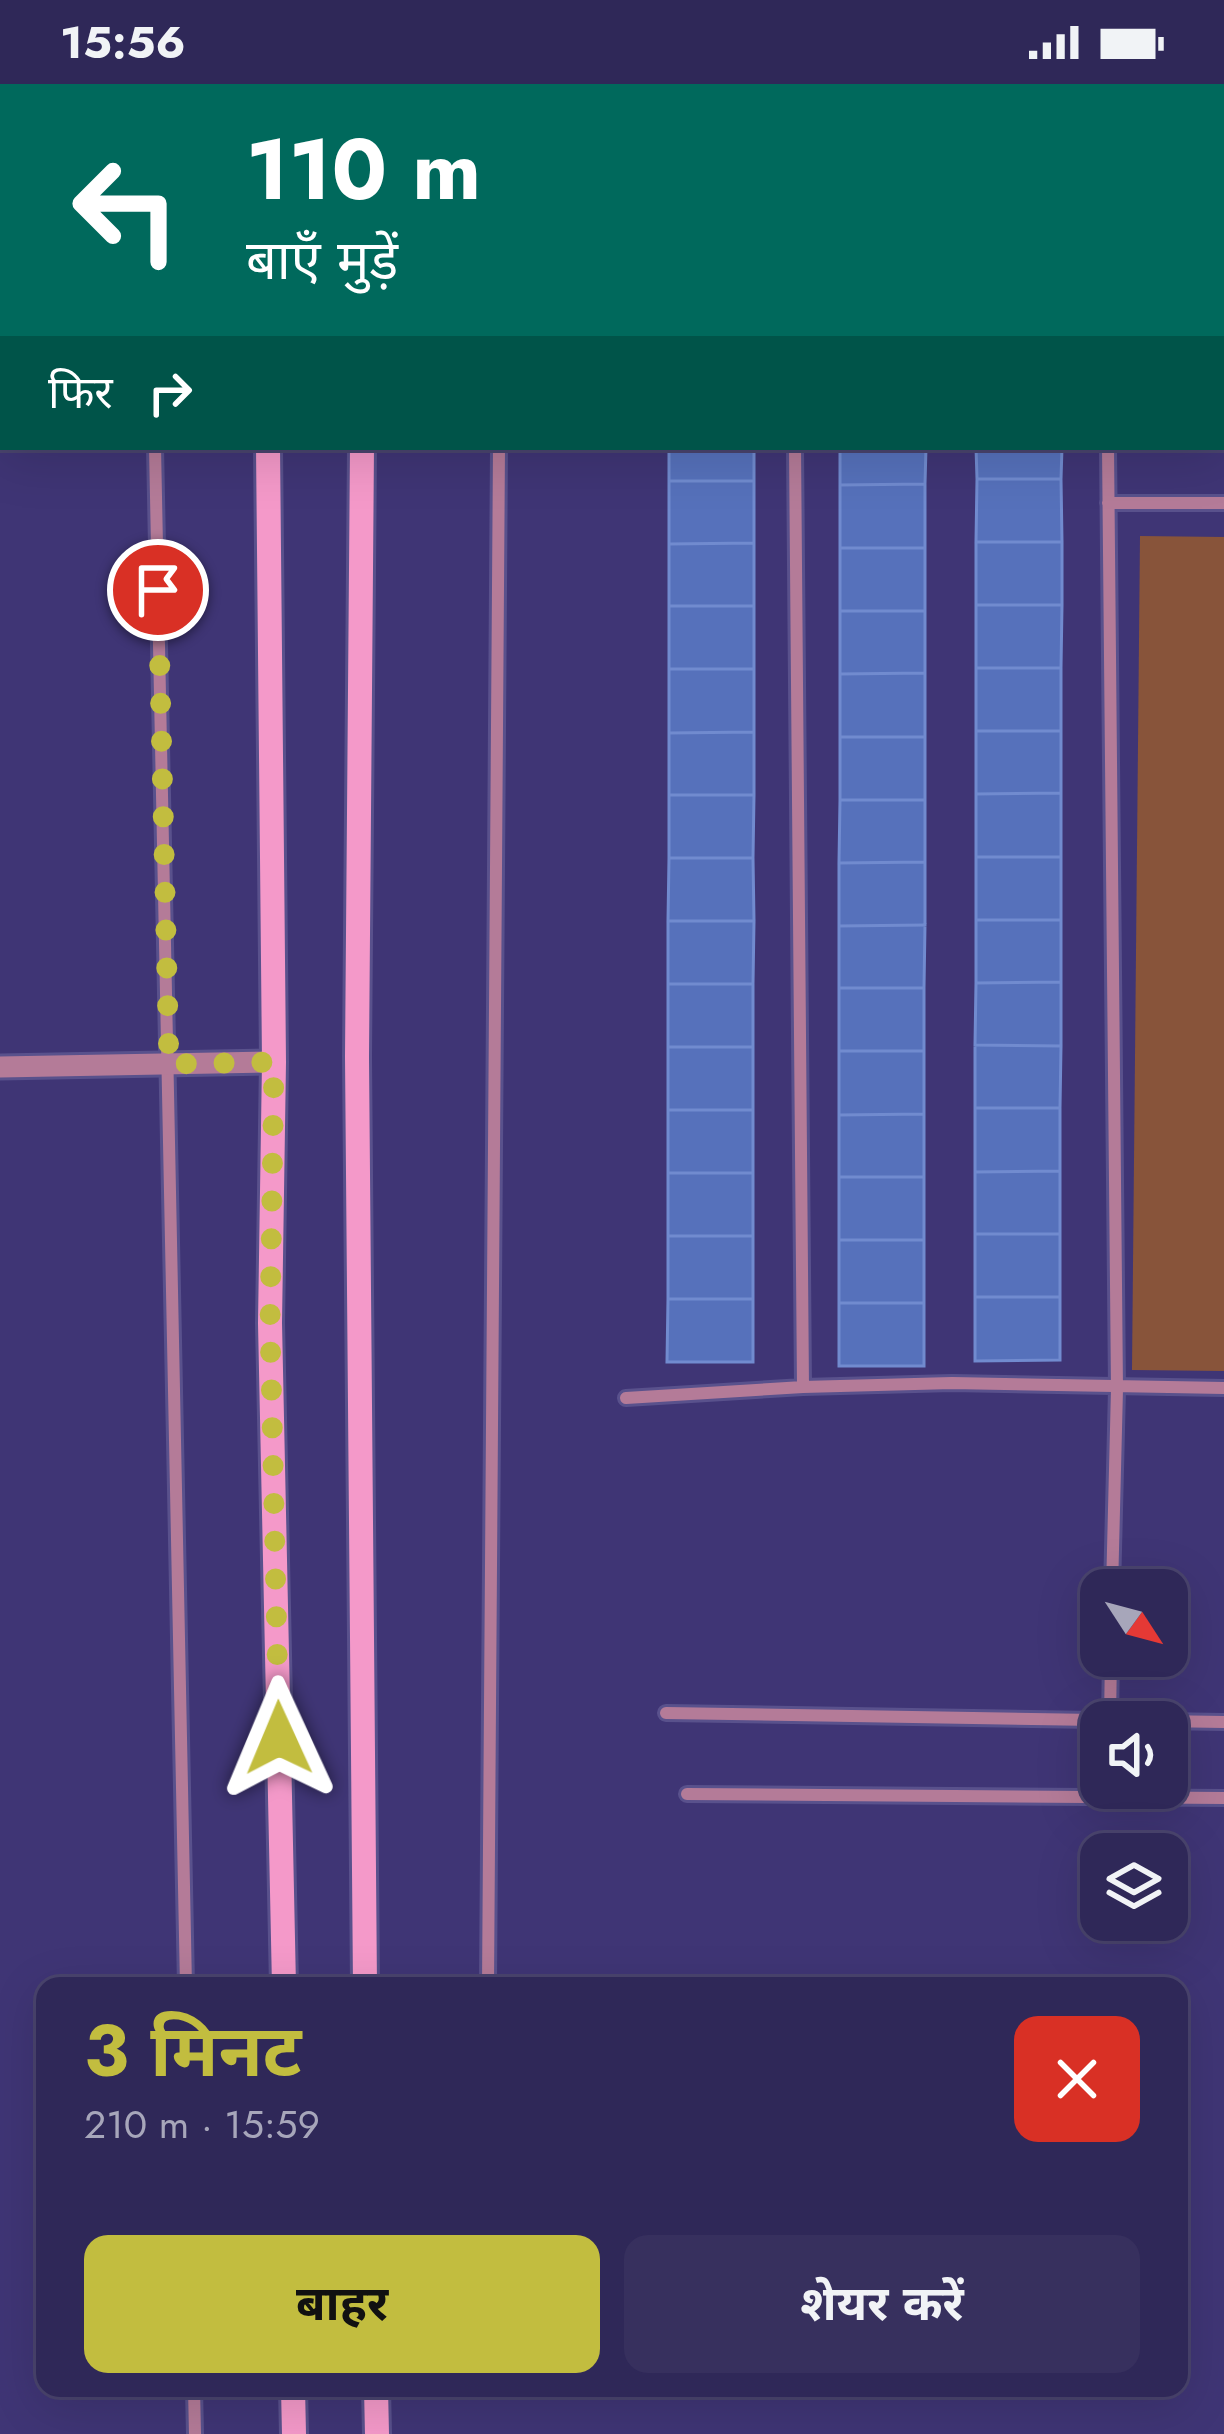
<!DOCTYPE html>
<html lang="hi">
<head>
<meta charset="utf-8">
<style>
  body { margin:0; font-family:Jost,"Noto Sans Devanagari",sans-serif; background:#37305e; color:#f1f3f6; height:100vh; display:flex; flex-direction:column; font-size:45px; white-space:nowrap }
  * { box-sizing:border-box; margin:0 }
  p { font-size:39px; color:#a7a6ba }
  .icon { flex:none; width:66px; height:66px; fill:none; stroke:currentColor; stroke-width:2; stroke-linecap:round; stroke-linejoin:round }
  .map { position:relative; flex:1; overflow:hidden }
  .side { position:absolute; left:36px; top:1893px; width:1152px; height:420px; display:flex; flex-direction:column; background:#2f2858; border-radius:24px; box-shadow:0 12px 48px #0002,0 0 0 3px #4a446e }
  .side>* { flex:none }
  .hud { position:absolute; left:0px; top:0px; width:1224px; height:366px; box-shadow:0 12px 48px #0002,0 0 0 3px #4a446e; background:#00695c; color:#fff; overflow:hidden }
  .needle { width:78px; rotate:126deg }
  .controls { position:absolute; left:1080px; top:1485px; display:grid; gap:24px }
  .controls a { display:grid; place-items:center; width:108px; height:108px; border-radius:24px; background:#2f2858; box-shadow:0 12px 48px #0002,0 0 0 3px #4a446e; font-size:60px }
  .pin { position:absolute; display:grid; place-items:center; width:102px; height:102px; color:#fff; margin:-51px; border:6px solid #fff; border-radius:50%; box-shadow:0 3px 12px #0007 }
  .me { position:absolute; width:132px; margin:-66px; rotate:359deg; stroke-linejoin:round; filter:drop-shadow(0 0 9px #0008) }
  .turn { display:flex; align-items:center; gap:42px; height:252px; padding:0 48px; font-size:54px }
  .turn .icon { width:156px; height:156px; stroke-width:2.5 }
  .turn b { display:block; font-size:84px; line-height:102px }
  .then { display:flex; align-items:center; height:114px; padding:0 48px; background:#0003; gap:24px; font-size:45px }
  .round { display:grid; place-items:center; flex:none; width:126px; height:126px; border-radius:24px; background:#37305e }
  .headline { display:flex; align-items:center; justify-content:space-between; height:204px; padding:0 48px }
  h1 { font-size:72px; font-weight:700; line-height:90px; color:#c2bd3f }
  .button { display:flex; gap:24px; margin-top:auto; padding:24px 48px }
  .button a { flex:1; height:138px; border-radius:24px; background:#c2bd3f; color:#111; font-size:48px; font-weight:700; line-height:138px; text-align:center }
  .button a+a { background:#37305e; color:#f1f3f6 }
  .status { display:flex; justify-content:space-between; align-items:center; height:84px; padding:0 60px; background:#2f2858; direction:ltr }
  .status svg { height:33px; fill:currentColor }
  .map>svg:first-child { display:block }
  .green { fill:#88543a }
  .building { fill:#5671bb; stroke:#718bcf; stroke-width:3 }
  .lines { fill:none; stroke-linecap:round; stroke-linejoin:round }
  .minor-casing { stroke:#59518c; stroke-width:18 }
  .tertiary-casing { stroke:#59518c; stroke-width:27 }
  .secondary-casing { stroke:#59518c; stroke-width:30 }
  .minor { stroke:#b47b98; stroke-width:12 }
  .tertiary { stroke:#b47b98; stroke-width:21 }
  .secondary { stroke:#f499c9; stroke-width:24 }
  .route { stroke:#c2bd3f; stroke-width:21; stroke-dasharray:0 37.8 }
</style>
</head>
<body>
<div class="status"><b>15:56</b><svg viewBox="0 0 49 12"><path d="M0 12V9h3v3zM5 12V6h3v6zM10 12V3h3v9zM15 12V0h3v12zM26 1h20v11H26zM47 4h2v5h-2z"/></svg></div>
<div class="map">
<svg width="1224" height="2350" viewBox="0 0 1224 2350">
  <rect width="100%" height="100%" fill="#3f3575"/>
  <path class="green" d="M1140 452 1224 453V1287L1132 1286Z"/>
  <path class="building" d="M669 363H754V397H669Z
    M840 363H926L925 400 840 401Z
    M976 363H1062L1061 395H977Z
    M977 395H1061L1062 458H976Z
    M669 397H754V459L669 460Z
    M925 400V464H840V401Z
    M976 458H1062V521H976Z
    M754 459V522H669V460Z
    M840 464H925V527H840Z
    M976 521H1062L1061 584H976Z
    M669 522H754V585H669Z
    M840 527H925V589L840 590Z
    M976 584H1061V647H976Z
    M669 585H754V648L669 649Z
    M925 589V653H840V590Z
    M976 647H1061V709L976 710Z
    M754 648V711H669V649Z
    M840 653H925V716H840Z
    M1061 709V773H976V710Z
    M669 711H754L753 774H669Z
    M840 716H925V778L839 779Z
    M976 773H1061V836H976Z
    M669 774H753L754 837H668Z
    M925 778V841L839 842V779Z
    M976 836H1061V898L976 899Z
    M668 837H754L753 900H668Z
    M925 841 924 904H839V842Z
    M1061 898V962L975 961 976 899Z
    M668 900H753V963H668Z
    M839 904H924V967H839Z
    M975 961 1061 962 1060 1024H975Z
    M668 963H753V1026H668Z
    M839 967H924V1030L839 1031Z
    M975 1024H1060V1087L975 1088Z
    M668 1026H753V1089H668Z
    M924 1030V1093H839V1031Z
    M1060 1087V1150H975V1088Z
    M668 1089H753V1152H668Z
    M839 1093H924V1156H839Z
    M975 1150H1060V1213H975Z
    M668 1152H753V1215H668Z
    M839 1156H924V1219H839Z
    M975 1213H1060V1276L975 1277Z
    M668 1215H753V1278H667Z
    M839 1219H924V1282H839Z"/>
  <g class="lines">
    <g class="minor-casing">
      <path id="minor" d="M160 3V0
        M502 3V0
        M1221 89H1224
        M155 363 186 1902
        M795 363 803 1303
        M1108 363 1117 1305 1112 1506
        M1108 419H1224
        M626 1314 803 1303 952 1299 1224 1304
        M666 1629 1224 1638
        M1110 1635 1111 1572
        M687 1710 1224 1714
        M488 1902 499 363
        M194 2304 195 2350"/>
    </g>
    <g class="tertiary-casing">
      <path id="tertiary" d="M0 983 274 978"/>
    </g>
    <g class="secondary-casing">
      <path id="secondary" d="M264 0V3
        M366 3V0
        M268 363 274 978 270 1239 284 1902
        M362 363 357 973 365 1902
        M293 2304 294 2350
        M376 2304 377 2350"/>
    </g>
    <use href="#minor" class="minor"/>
    <use href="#tertiary" class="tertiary"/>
    <use href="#secondary" class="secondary"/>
  </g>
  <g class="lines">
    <path class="route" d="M158 506 169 980 274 978 270 1240 279 1654"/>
  </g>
</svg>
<div class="controls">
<a><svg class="needle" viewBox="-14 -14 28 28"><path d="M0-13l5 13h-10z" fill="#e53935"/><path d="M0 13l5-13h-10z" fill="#a7a6ba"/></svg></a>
<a><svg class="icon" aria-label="sound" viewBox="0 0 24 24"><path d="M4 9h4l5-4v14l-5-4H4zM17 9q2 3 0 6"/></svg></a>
<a><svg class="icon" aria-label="layers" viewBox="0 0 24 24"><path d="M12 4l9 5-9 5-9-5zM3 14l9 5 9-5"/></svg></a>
</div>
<div class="pin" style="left:158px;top:506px;background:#d93025"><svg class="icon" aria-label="arrive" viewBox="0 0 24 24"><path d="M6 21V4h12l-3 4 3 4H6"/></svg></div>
<svg class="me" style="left:279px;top:1654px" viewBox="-20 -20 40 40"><path d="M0-17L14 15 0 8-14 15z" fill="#c2bd3f" stroke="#fff" stroke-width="4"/></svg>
<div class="hud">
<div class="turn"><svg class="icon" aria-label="left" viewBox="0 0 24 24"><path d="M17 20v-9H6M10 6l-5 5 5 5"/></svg><div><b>110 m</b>बाएँ मुड़ें</div></div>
<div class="then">फिर<svg class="icon" aria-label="right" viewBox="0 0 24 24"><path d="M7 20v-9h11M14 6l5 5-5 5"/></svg></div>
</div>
<section class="side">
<div class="headline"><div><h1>3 मिनट</h1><p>210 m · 15:59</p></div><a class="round" style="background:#d93025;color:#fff"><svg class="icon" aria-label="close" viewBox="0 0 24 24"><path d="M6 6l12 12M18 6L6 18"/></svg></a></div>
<div class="button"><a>बाहर</a><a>शेयर करें</a></div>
</section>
</div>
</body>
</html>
